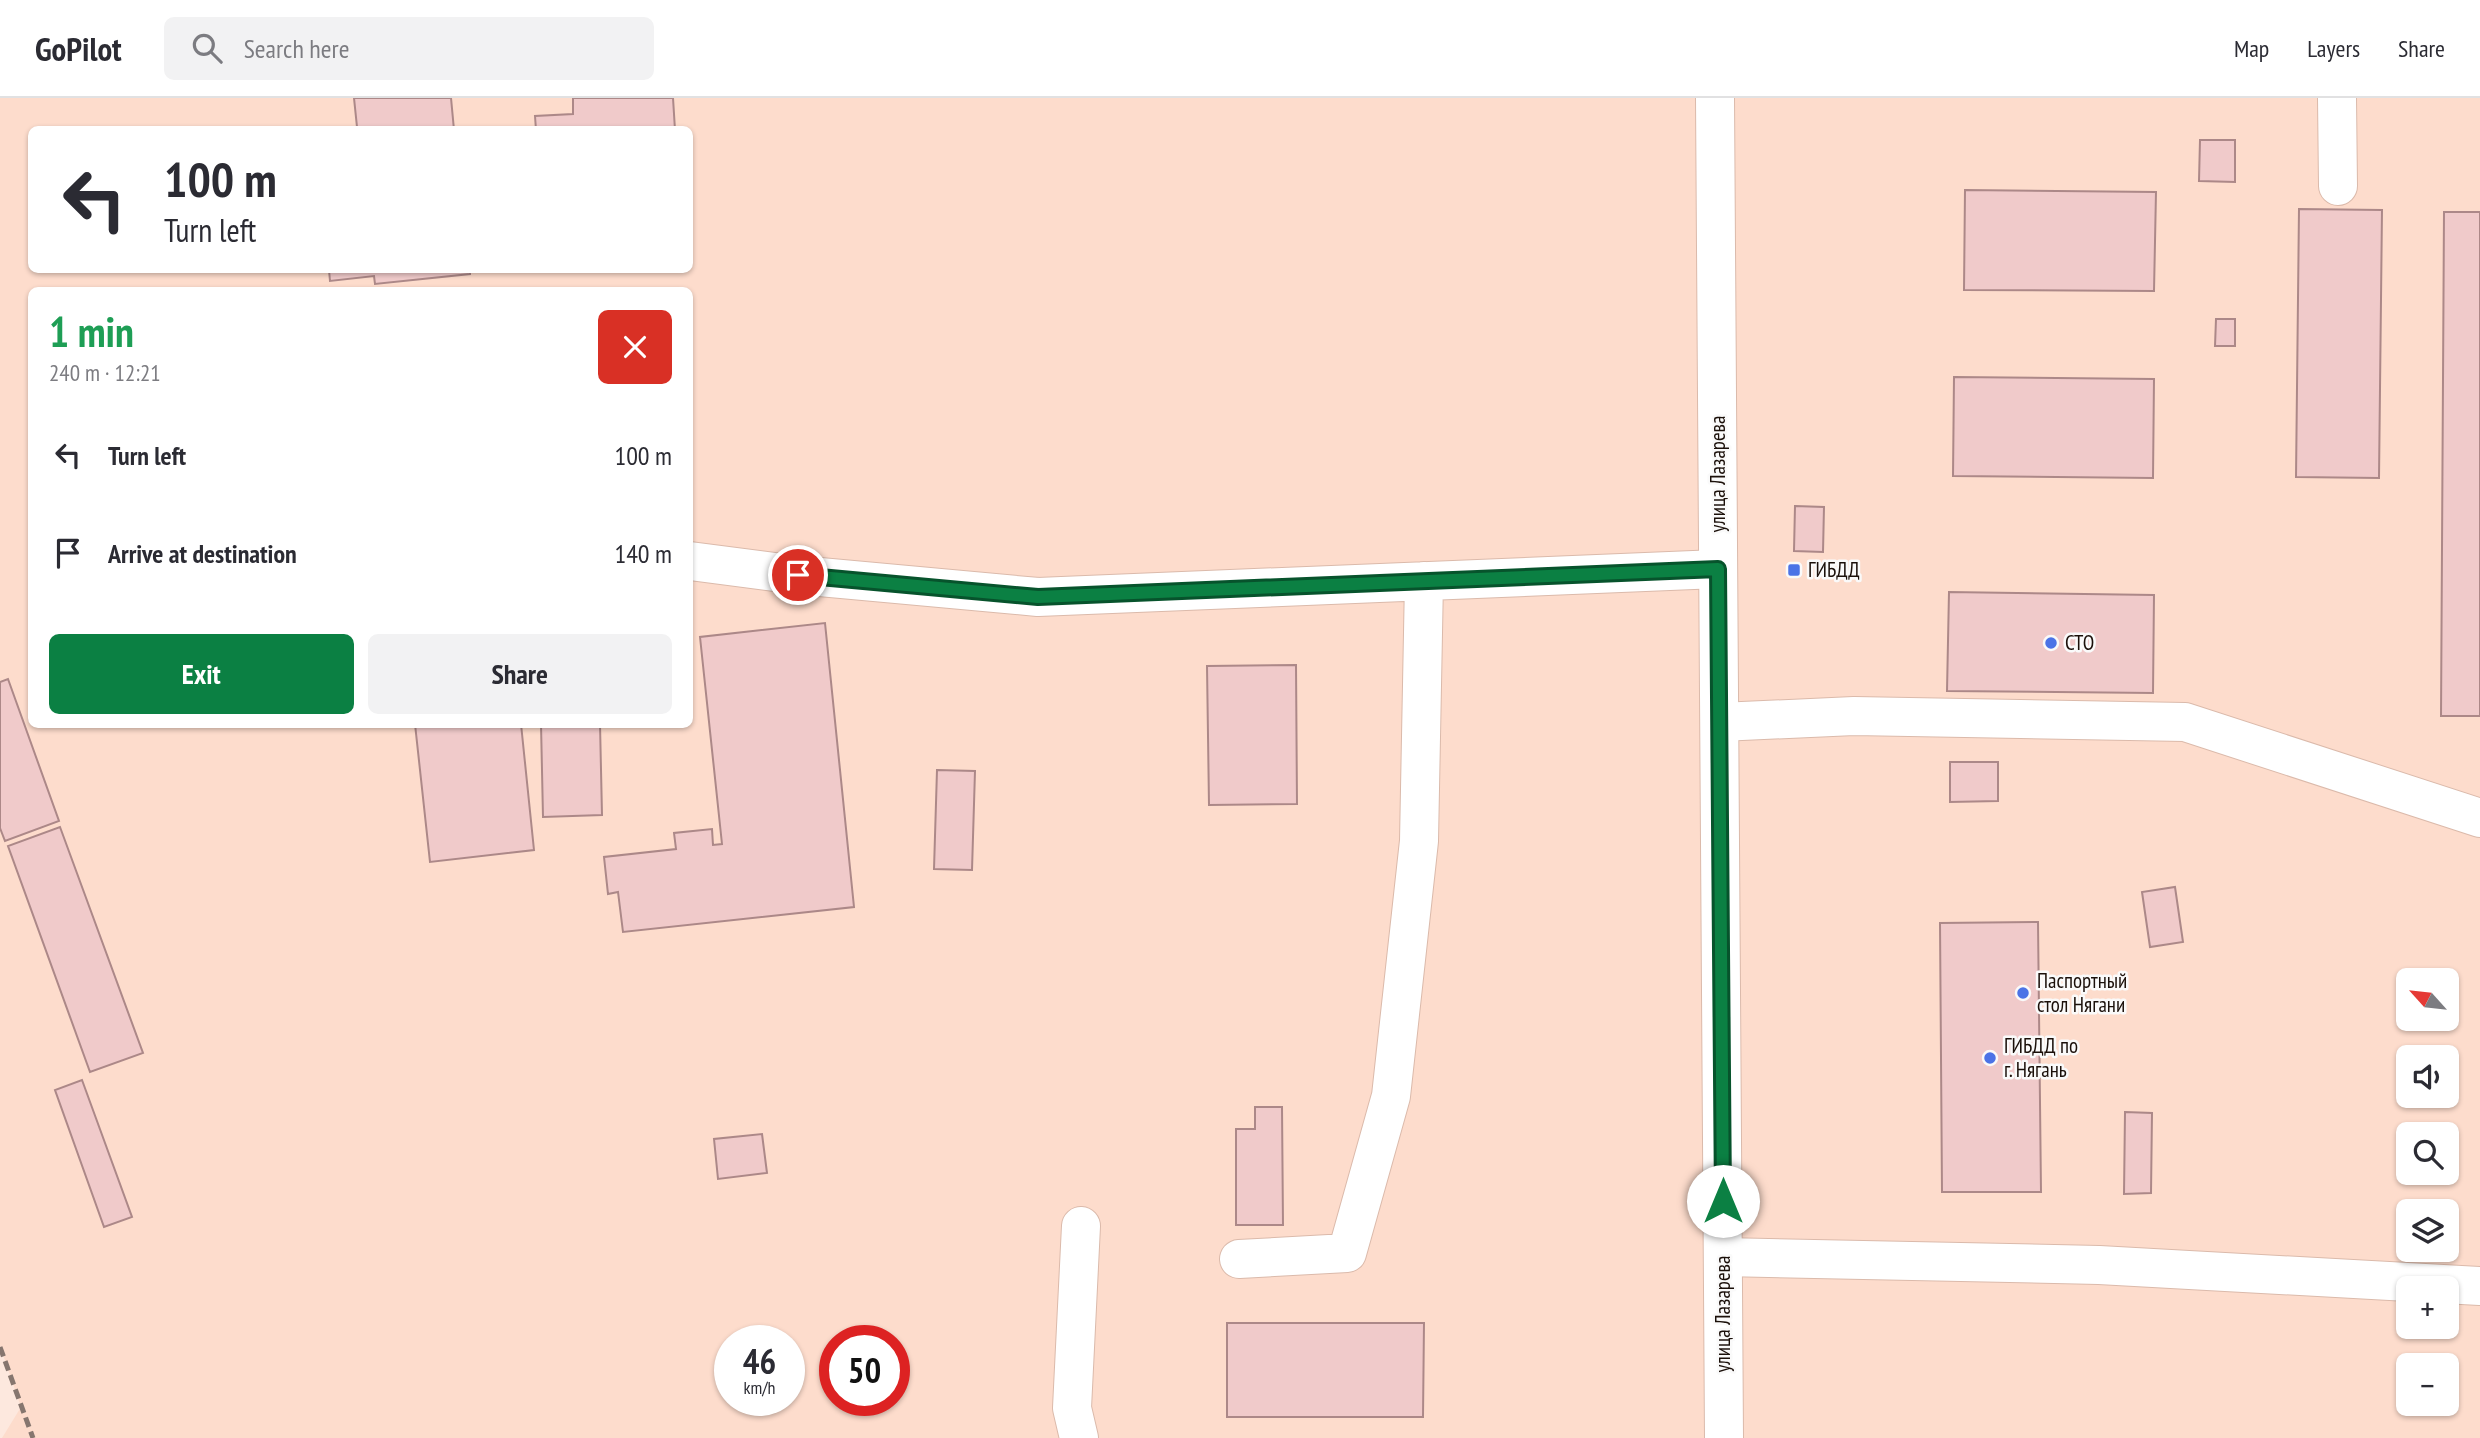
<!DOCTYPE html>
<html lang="en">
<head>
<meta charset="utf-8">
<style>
  body { margin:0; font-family:"PT Sans Narrow",sans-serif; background:#f2f2f3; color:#2b2b33; height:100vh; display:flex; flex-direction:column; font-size:26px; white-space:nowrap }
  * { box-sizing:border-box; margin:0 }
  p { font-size:23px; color:#7c7c81 }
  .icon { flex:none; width:38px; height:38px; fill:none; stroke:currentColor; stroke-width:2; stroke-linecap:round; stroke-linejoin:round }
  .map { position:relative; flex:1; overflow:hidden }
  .details { position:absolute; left:28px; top:189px; width:665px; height:441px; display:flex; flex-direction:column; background:#fff; border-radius:10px; box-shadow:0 2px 5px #0004 }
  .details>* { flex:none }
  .top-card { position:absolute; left:28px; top:28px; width:665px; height:147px; border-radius:10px; box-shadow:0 2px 5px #0004; background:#fff; color:#2b2b33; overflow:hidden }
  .needle { width:46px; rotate:297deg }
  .fabs { position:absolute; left:2396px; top:870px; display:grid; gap:14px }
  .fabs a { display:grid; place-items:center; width:63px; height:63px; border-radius:10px; background:#fff; box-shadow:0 2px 5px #0004; font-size:35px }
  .speed { position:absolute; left:714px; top:1227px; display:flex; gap:14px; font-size:35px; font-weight:700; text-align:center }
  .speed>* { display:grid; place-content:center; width:91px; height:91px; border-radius:50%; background:#fff; box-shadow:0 2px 5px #0004; line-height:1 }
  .speed small { font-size:18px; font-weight:400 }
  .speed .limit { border:10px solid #d22; background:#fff; color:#111 }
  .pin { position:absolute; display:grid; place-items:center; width:60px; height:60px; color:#fff; margin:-30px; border:4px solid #fff; border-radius:50%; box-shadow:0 2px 7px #0007 }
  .me { position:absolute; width:77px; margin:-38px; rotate:0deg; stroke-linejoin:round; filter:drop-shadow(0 0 5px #0008) }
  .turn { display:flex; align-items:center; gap:24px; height:147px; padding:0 21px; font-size:32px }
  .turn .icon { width:91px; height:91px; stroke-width:2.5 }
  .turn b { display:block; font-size:49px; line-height:60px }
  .round { display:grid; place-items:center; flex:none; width:74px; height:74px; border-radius:10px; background:#f2f2f3 }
  .summary { display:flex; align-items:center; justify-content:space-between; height:119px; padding:0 21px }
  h1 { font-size:42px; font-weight:700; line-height:52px; color:#1e9e55 }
  .action { display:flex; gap:14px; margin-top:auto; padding:14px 21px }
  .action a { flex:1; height:80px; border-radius:10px; background:#0b8043; color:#fff; font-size:28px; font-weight:700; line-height:80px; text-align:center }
  .action a+a { background:#f2f2f3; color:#2b2b33 }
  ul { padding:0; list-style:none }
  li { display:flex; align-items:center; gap:21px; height:98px; padding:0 21px }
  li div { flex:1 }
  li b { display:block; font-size:26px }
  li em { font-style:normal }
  header { display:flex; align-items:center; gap:42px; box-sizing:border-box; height:98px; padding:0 35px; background:#fff; border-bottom:2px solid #e1e1e2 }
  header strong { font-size:33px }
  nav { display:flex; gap:38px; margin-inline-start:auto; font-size:24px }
  .search { width:490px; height:63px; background:#f2f2f3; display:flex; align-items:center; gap:18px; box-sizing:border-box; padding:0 24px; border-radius:10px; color:#7c7c81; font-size:26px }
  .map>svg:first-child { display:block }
  .built { fill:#fddccc; fill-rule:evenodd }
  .building { fill:#f0caca; stroke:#ac8888; stroke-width:2 }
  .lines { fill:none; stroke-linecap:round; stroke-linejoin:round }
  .minor-casing { stroke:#dbbaab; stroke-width:40 }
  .major-casing { stroke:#dbbaab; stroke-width:40 }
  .minor { stroke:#fff; stroke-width:38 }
  .major { stroke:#fff; stroke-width:38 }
  .rail { stroke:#86766f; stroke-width:5; stroke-dasharray:10 5; stroke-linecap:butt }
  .route-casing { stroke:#07532c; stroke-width:18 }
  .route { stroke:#0b8043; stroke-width:12 }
  .poi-dot { fill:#4b73e6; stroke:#fafafa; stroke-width:2.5 }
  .labels { text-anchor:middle; stroke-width:5; stroke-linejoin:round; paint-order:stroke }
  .street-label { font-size:21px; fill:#1b100a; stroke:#fafafa }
  .poi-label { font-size:21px; fill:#1b100a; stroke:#fafafa; text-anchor:start }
</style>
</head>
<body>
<header>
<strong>GoPilot</strong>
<div class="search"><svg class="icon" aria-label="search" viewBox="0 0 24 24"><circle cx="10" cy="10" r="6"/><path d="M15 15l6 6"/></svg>Search here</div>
<nav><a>Map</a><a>Layers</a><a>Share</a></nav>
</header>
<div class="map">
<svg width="2480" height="1340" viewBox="0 0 2480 1340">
  <rect width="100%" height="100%" fill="#fde8de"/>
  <path class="built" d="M0 0H2480V1340H2L21 1309 0 1248ZM32 32H690V172H32ZM32 192H690V626H32ZM2408 882H2446V920H2408ZM2408 959H2446V998H2408ZM2408 1036H2446V1074H2408ZM2408 1113H2446V1152H2408ZM2408 1190H2446V1228H2408ZM730 1242H789V1302H730ZM835 1242H894V1302H835ZM2408 1267H2446V1306H2408Z"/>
  <path class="building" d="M354 0H451L454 32H337L357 29Z
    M573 0H673L675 32H536L535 18 573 16Z
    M2200 42H2235V84L2199 83Z
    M1965 92 2156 94 2154 193 1964 192Z
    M2299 111 2382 112 2379 380 2296 379Z
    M2444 114H2480V618H2441Z
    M329 172H470V176L375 186 374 178 330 183Z
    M2216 221H2235V248H2215Z
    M1954 279 2154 281 2153 380 1953 378Z
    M1795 408 1824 409 1823 454 1794 453Z
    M1949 494 2154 497 2153 595 1947 593Z
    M825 525 854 809 623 834 618 794 608 796 604 759 676 751 674 735 712 731 713 747 722 746 700 539Z
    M1296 567 1297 706 1209 707 1207 568Z
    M8 581 59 723 5 743 0 730V584Z
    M415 626H521L534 752 430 764Z
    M541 626H600L602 717 543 719Z
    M1950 664H1998V703L1950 704Z
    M937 672 975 673 972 772 934 771Z
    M60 729 143 955 90 974 8 748Z
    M2175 789 2183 844 2150 849 2142 794Z
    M2038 824 2041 1094H1942L1940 825Z
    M82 982 132 1119 104 1129 55 992Z
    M1255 1009H1282L1283 1127H1236V1031H1255Z
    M2125 1014 2152 1015 2151 1095 2124 1096Z
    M762 1036 767 1075 718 1081 714 1041Z
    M1227 1225H1424L1423 1319H1227Z"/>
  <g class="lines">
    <g class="minor-casing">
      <path id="minor" d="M2337 0 2338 88
        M690 463 798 477 1038 499 1718 471
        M1720 624 1854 618 2185 624 2480 720
        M1723 1159 2099 1167 2480 1188
        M1239 1161 1347 1155 1391 998 1419 743 1424 483
        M1079 1340 1072 1310 1081 1128"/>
    </g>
    <g class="major-casing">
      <path id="major" d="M1715 0 1724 1340"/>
    </g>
    <use href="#minor" class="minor"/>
    <use href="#major" class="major"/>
    <path class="rail" d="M0 1249 33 1340"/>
  </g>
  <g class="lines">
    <g class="route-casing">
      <path id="route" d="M798 477 1038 499 1718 471 1723 1103"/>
    </g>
    <use href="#route" class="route"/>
  </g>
  <g class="poi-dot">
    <rect x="1787" y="465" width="14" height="14" rx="3.5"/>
    <circle cx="2051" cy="545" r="7"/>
    <circle cx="2023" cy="895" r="7"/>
    <circle cx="1990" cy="960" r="7"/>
  </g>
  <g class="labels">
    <g class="street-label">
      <text transform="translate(1718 376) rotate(-90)" y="7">улица Лазарева</text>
      <text transform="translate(1723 1216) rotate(-90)" y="7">улица Лазарева</text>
    </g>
    <g class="poi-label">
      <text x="1808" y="479">ГИБДД</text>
      <text x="2065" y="552">СТО</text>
      <text x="2037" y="890">Паспортный<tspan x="2037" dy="24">стол Нягани</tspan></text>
      <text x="2004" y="955">ГИБДД по<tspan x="2004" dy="24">г. Нягань</tspan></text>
    </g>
  </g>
</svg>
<div class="fabs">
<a><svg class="needle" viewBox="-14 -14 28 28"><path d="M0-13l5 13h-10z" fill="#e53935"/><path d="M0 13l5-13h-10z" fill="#7c7c81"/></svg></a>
<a><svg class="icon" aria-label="sound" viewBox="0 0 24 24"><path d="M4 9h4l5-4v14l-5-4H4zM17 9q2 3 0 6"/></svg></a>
<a><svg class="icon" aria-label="search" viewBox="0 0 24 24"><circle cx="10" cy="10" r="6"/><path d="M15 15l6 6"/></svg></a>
<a><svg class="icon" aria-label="layers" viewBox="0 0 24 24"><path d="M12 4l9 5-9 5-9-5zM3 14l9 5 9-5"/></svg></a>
<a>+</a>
<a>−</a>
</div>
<div class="speed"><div>46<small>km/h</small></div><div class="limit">50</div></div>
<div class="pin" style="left:798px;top:477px;background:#d93025"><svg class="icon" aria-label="arrive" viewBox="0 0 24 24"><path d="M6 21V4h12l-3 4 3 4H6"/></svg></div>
<svg class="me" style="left:1723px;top:1103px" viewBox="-20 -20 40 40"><circle r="19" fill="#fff"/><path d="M0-13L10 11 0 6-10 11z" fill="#0b8043"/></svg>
<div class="top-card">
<div class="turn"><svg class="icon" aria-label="left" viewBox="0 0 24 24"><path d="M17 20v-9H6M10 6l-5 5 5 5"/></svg><div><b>100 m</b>Turn left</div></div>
</div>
<section class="details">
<div class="summary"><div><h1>1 min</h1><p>240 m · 12:21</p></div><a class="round" style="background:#d93025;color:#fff"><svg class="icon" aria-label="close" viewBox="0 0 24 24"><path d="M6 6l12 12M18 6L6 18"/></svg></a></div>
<ul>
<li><svg class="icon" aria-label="left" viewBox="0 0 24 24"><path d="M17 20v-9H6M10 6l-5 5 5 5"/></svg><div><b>Turn left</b></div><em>100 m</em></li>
<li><svg class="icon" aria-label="arrive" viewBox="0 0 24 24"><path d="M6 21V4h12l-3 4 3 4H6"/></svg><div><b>Arrive at destination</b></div><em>140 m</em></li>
</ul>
<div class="action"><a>Exit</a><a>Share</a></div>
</section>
</div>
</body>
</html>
